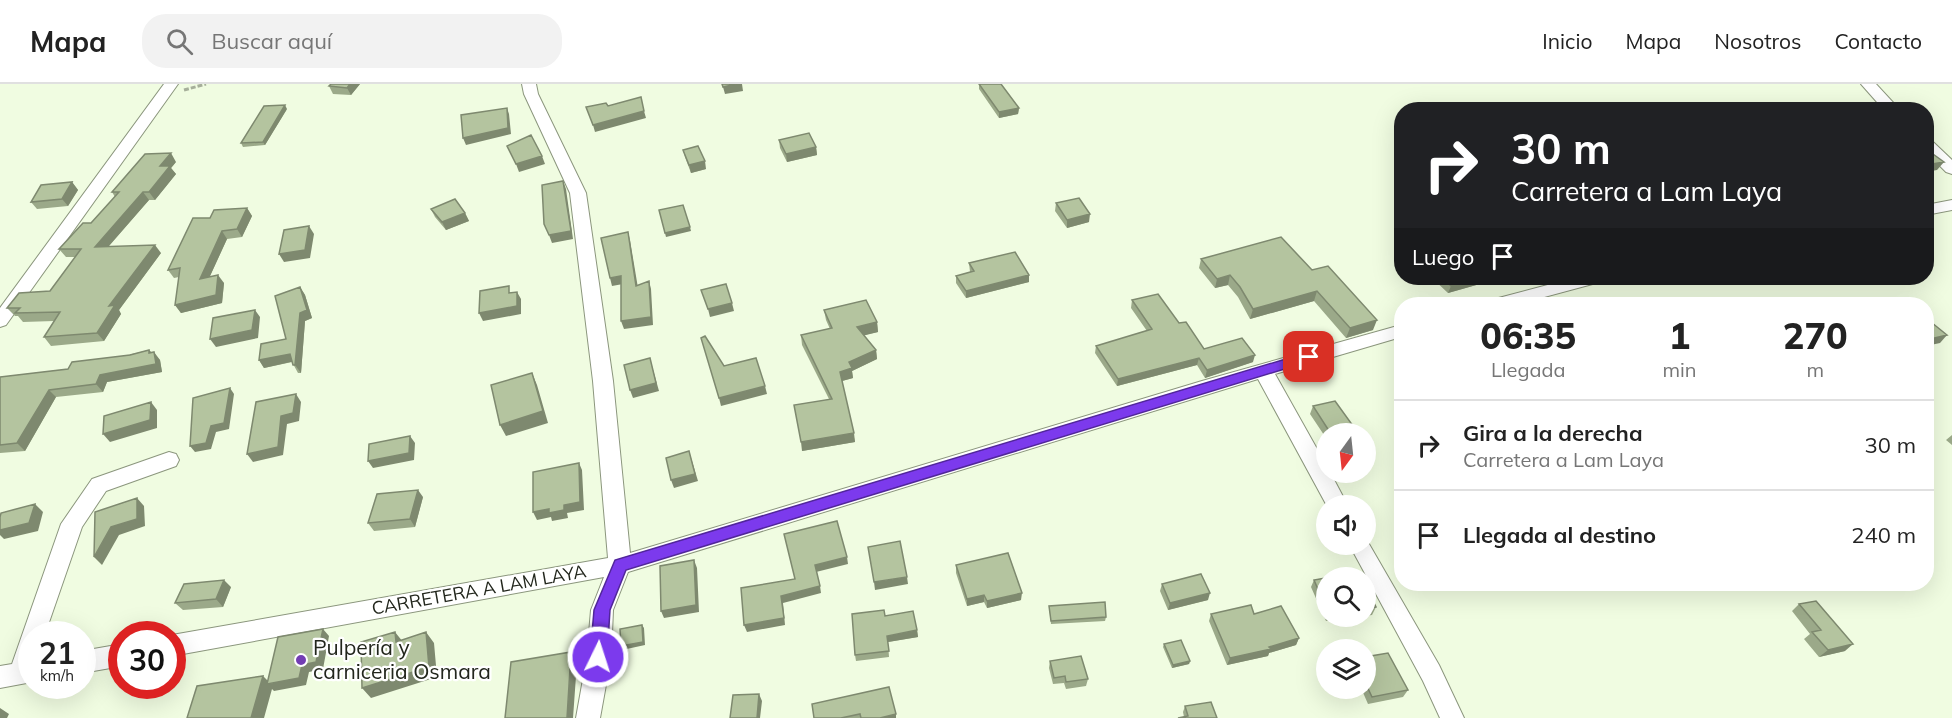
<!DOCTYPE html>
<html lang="es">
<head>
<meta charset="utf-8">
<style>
  body { margin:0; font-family:Mulish,sans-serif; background:#f2f2f2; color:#222; height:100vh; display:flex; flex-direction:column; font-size:22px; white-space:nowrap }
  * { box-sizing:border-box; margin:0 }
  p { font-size:20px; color:#767676 }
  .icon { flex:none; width:33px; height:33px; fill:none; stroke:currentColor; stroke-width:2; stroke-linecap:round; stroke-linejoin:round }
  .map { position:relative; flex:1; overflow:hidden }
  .details { position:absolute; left:1394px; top:213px; width:540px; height:294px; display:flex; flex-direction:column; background:#fff; border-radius:24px; box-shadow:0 6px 24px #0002 }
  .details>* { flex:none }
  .guide { position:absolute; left:1394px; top:18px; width:540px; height:183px; border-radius:24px; box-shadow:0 6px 24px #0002; background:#202124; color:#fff; overflow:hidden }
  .needle { width:39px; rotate:195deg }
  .buttons { position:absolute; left:1316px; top:339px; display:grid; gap:12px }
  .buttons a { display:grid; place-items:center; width:60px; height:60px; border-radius:50%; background:#fff; box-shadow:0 6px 24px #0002; font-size:30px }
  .speed { position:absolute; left:18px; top:537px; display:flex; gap:12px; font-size:30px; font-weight:700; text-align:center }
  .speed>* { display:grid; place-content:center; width:78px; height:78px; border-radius:50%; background:#fff; box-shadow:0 6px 24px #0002; line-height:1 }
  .speed small { font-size:15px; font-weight:400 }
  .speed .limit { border:9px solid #d22; background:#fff; color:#111 }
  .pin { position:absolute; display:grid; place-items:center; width:51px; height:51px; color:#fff; margin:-26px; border-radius:12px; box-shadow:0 3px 9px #0006 }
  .me { position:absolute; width:66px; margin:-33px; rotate:4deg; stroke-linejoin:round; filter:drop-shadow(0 0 4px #0008) }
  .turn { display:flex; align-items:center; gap:21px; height:126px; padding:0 18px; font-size:27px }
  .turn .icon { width:78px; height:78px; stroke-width:2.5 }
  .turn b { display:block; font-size:42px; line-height:51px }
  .then { display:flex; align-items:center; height:57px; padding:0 18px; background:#0003; gap:12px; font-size:22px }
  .eta { display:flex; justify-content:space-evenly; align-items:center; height:102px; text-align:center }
  .eta b { font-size:36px; font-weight:800; line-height:42px }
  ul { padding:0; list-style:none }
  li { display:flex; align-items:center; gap:18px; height:90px; padding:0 18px; border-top:2px solid #e0e0e0 }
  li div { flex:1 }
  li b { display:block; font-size:22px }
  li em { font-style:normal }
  header { display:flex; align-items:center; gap:36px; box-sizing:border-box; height:84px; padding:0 30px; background:#fff; border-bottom:2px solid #e0e0e0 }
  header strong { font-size:28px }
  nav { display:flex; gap:33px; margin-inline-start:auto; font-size:21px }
  .search { width:420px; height:54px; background:#f2f2f2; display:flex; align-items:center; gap:15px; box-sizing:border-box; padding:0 21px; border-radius:24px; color:#767676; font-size:22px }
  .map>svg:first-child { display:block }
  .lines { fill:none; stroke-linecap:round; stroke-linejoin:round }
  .minor-casing { stroke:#8b967d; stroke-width:2 }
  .path { stroke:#a6af9a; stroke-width:3; stroke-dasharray:5 2; stroke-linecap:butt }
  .minor { fill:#fff; fill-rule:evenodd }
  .wall { fill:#9ba989 }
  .shaded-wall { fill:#7e896f }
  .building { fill:#b4c49f; stroke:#7e896f; stroke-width:1.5 }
  .route { fill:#7c3aed; stroke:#51269a; stroke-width:1.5 }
  .poi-dot { fill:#733db4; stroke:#fff; stroke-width:2 }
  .labels { text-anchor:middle; stroke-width:4.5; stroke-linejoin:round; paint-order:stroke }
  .street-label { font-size:18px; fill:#22261c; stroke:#fff }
  .near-poi-label { font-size:21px; fill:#22261c; stroke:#fff; text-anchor:start }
</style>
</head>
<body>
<header>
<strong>Mapa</strong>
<div class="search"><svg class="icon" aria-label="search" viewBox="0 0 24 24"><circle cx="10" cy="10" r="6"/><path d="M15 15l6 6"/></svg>Buscar aquí</div>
<nav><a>Inicio</a><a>Mapa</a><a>Nosotros</a><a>Contacto</a></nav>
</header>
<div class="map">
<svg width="1952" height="634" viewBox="0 0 1952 634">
  <rect width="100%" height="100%" fill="#f0fce1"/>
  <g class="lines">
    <g class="minor-casing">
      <path id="minor" d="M164 0H178L6 241 0 243V224Z
        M522 0H536L538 10 586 109 613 297 630 469 1202 297 1401 241V253L1275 290 1326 381V388H1330L1348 422H1327L1258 295 628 488 613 526 611 573 600 634H576L587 573 591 526 604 493 172 572V551L608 474 593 297 570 109 524 10Z
        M1861 0H1876L1900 26H1884Z
        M1926 54 1931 56 1952 76V90L1946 88 1926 68Z
        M1952 116V126L1926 131V121Z
        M1574 194H1603L1600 198 1518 220H1488L1491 216Z
        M169 368 176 370 179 376 176 382 106 407 82 443 45 550H32V598L0 604V582L12 580 61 440 92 395Z
        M1365 453 1439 581 1464 634H1440L1423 597 1349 460H1365Z
        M122 560V582L82 589V567Z"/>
    </g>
    <path class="path" d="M184 6 206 0"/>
    <use href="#minor" class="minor"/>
  </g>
  <path class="wall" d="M360 0 351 11 333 10 329 2Z
    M979 0H1001L1019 24 1018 30 999 34 979 5Z
    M287 25 265 61 243 63 241 59Z
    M779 56 816 63 817 71 787 78 780 64Z
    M683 66 706 85 691 89 685 73Z
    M176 78 171 84 176 90 155 116H149L109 162 161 169 119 226 121 230 104 257 51 262 44 253 54 237 23 238 18 232H15L7 224 50 207 75 173H66L59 165 91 139 115 113 112 108Z
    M72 98 78 106 68 122 37 125 31 118Z
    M1056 119 1089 138 1067 144 1055 127Z
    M247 124 252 132 242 153 227 155 210 192 224 199 222 219 181 229 175 221 179 193 174 194 168 186 210 134Z
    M431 125 465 129 469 137 446 146 435 133Z
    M1201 175 1312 186 1373 246 1346 254 1314 217 1250 235 1238 213 1228 201 1215 204 1199 184Z
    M969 179 1029 198 966 214 956 199V192L970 188Z
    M1432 194H1501L1448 209Z
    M300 203 305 211 312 234 305 237 301 289H298L292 278 264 284 259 276 286 255Z
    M1132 216 1179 239 1204 265 1253 278 1205 294 1197 281 1117 302 1095 269 1096 262 1147 247 1131 224Z
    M824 226 877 238 878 248 864 251 876 266 877 275 852 287 853 294 842 297 855 358 802 367 829 315 802 261 801 251 830 245 826 236Z
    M149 266 160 276 162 288 107 298 103 308 56 313 25 367 0 369V293L68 285Z
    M1313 322 1354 350H1326V354L1310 330Z
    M1952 351V361L1946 356Z
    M423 413 415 443 374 447 368 439Z
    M956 481 1021 516 987 524 984 518 967 522 956 489Z
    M1326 494V532H1360L1326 537 1311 503 1314 496Z
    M1162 500 1208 516 1168 526 1160 507Z
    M1365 501 1376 523 1372 531 1365 532Z
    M231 503 223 523 183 526 175 519Z
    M1799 520 1845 567 1819 573 1804 555 1810 550 1792 527Z
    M1049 522 1106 533 1105 537 1051 540Z
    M1211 530H1254L1299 554 1296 561 1269 569 1268 572 1227 581 1209 537Z
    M917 546 918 553 888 558 889 573 856 577 855 571Z
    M1164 560 1190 577 1189 580 1172 584 1163 563Z
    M1365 573 1408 606 1403 613 1368 620 1361 604H1365Z
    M1050 577 1088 595 1086 602 1066 605 1064 599 1053 600 1049 584Z
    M812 620 896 630V634H814Z
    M1185 622 1217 634 1184 633 1183 628Z"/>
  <path class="shaded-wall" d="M350 0H360L351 11 347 4Z
    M736 0H742L743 7 725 10 723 3Z
    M285 21 287 25 265 61 263 58Z
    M507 24 509 30 511 50 466 61 463 54Z
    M1019 24 1018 30 999 34V28Z
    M644 27 646 34 595 48 593 41Z
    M816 63 817 71 787 78 786 70Z
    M171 69 176 78 171 84 176 90 155 116 149 108 160 82Z
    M542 72 545 80 519 88 516 80Z
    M705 77 706 85 691 89 689 81Z
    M1944 78 1937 86 1926 88V81Z
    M563 97 566 105 573 155 552 159 549 151Z
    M72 98 78 106 68 122 62 115Z
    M143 108 149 116 101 171 95 163Z
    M247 124 252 132 242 153 237 145Z
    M465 129 469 137 446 146 442 138Z
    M1090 130 1089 138 1067 144V136Z
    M309 142 314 150 310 174 284 178 279 170Z
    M690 143 691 147 666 153 665 149Z
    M222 147 227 155 205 203 200 195Z
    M628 148 630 156 639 210 636 202Z
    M155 161 161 169 119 226 121 230 104 257 97 249 109 222Z
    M218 191 224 199 222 219 181 229 175 221Z
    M1029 191V198L966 214V207Z
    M1230 191 1228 201 1215 204 1217 195Z
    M621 192 623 200 612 202 610 194Z
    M1480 194H1501L1448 209 1451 202Z
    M649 197 651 205 653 241 624 245 621 237Z
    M300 203 305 211 312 234 305 237 301 289 295 281Z
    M1317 207 1314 217 1250 235 1253 225Z
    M517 208 521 215V230L483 237 479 229Z
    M732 219 734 227 710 233 708 225Z
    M255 226 260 233 258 254 216 263 210 255Z
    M1377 236 1373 246 1346 254 1350 244Z
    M877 238 878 248 858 253 857 243Z
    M1947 251 1940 259 1926 262V256Z
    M149 266 154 272V268L160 276 162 288 107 298 103 308 96 300 100 291 149 269Z
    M876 266 877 275 852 287 853 294 842 297 840 288 849 278Z
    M290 270 295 277 264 284 259 276Z
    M1255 271 1253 278 1205 294 1207 286Z
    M1199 274 1197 281 1117 302 1118 295Z
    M652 282 659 307 633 314 630 306Z
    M532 289 537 301 548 339 506 352 500 341Z
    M765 302 767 310 721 322 719 314Z
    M230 304 234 310 229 345 216 348 211 365 195 368 190 362 211 342Z
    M49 306 56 313 25 367 17 359Z
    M296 310 301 318 299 337 287 340 283 371 253 378 247 370 281 332Z
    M151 318 157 326V344L110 358 103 350Z
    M1356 346 1354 350H1342Z
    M854 349 855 358 802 367 801 358Z
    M410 352 415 359 414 376 373 384 368 377Z
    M689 367 698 397 674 404 671 396Z
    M579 379 582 386 584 426 567 429 568 434 552 437 551 433 537 436 533 428 564 421Z
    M418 406 423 413 415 443 410 435Z
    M137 414 144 422 145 442 119 451 102 481 94 473 111 443Z
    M35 420 43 428 38 447 4 455 0 451V446Z
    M847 473 848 480 816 488 815 481Z
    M694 476 697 484 699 528 664 534 661 527Z
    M907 493 908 500 875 506 874 498Z
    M224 496 231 503 223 523 216 515Z
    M820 502 821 509 783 519 785 541 747 548 744 541 781 512Z
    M1022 509 1021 516 987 524V517Z
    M1210 509 1208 516 1168 526 1170 519Z
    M984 511V518L967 522V515Z
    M642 541 644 544 645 561 622 566 621 562Z
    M323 545 329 552 323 585 309 588 306 601 274 607 272 605 264 634H251L263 592 271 600 302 581Z
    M917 546 918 553 888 558 887 552Z
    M395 548 403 558H396Z
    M426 548 434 559 437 593 371 614 362 604Z
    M1299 554 1296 561 1269 569 1268 572 1227 581 1230 574Z
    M1853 560 1845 567 1819 573 1828 566Z
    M571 568 577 578 573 634H567Z
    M1190 577 1189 580 1172 584 1173 581Z
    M759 610 762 617 760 634H757Z
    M0 624 9 630 7 634H0Z
    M896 630V634H880Z"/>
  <path class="building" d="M331 0H350L347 4 329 2Z
    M722 0H736L723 3Z
    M979 0H1001L1019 24 999 28Z
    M641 13 644 27 593 41 586 23 606 19 608 22Z
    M285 21 263 58 241 59 264 22Z
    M507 24 508 44 463 54 461 31Z
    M809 49 816 63 786 70 779 56Z
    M531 51 542 72 516 80 507 62Z
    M698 62 705 77 689 81 683 66Z
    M1926 65 1944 78 1926 81Z
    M171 69 160 82H170L149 108H143L95 163 155 161 109 222 115 221 97 249 44 253 60 228 15 229 20 224H7L19 209 50 207 81 165H59L83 139H91L119 108H112L145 70Z
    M563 97 571 147 549 151 544 140 542 101Z
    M72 98 62 115 31 118 41 101Z
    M1079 114 1090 130 1067 136 1056 119Z
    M455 115 465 129 442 138 431 125Z
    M683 121 690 143 665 149 659 126Z
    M247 124 237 145 222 147 200 195 218 191 216 211 175 221 180 184 168 186 193 134H210L214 126Z
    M309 142 305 166 279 170 284 146Z
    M628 148 636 202 649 197 651 233 621 237V192L610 194 601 154Z
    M1281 153 1312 186 1328 182 1377 236 1350 244 1317 207 1253 225 1240 203 1230 191 1217 195 1201 175Z
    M1015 168 1029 191 966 207 956 192 974 187 969 179Z
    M1443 194H1480L1451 202Z
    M726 200 732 219 708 225 701 206Z
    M509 202V209L517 208V222L479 229 480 207Z
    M300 203 307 226 300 229 295 281H293L290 270 259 276 261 260 286 255 275 212Z
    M1158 210 1179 239 1186 238 1204 265 1242 254 1255 271 1207 286 1199 274 1118 295 1096 262 1152 245 1132 216Z
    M1739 215 1744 220H1723L1720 218Z
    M866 216 877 238 857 243 876 266 849 278 852 284 840 288 854 349 801 358 794 321 832 315 801 251 832 244 824 226Z
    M255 226 252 246 210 255 213 234Z
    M1926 234 1947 251 1926 256Z
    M705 252 724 282 756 274 765 302 719 314 701 254Z
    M149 266V269L154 268 156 280 100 291 96 300 49 306 17 359 0 361V293L68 285 72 278 130 271Z
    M650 274 656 299 630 306 624 281Z
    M532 289 543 327 500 341 491 301Z
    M230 304 224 339 211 342 206 359 190 362 193 314Z
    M296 310 293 329 281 332 278 363 247 370 256 318Z
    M1335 317 1356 346 1342 350H1331L1313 322Z
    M151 318 150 336 103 350 104 332Z
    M410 352 409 369 368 377 369 360Z
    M689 367 695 390 671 396 666 374Z
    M579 379 580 418 564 421V426L549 429V425L533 428V388Z
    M418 406 410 435 368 439 377 410Z
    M137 414V435L111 443 94 473 95 428Z
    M35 420 29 439 0 446V433L1 429Z
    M837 437 847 473 815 481 820 502 781 512 784 534 744 541 741 504 795 495 784 450Z
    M900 457 907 493 874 498 868 463Z
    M1008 469 1022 509 987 517 984 511 967 515 956 481Z
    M694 476 696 521 661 527 660 482Z
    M1201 490 1210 509 1170 519 1162 500Z
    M1360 490 1362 494H1331Z
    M1326 494V524L1314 496Z
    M224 496 216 515 175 519 184 500Z
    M1365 501 1376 523 1365 525Z
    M1816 517 1853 560 1828 566 1812 548 1821 546 1799 520Z
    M1105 518 1106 533 1051 537 1049 522Z
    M1251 521 1254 530 1281 522 1299 554 1269 563 1271 565 1230 574 1211 530Z
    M884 526 885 532 913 527 917 546 887 552 889 567 855 571 852 530Z
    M642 541 643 558 621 562 620 545Z
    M323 545 316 578 302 581 299 594 267 600 278 553Z
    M395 548 396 558 426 548 429 583 362 604 361 558Z
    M1181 556 1190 577 1173 581 1164 560Z
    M571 568 567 634H505L511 578Z
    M1388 569 1408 606 1372 613 1365 598V573Z
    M1081 572 1088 595 1066 598 1065 592 1054 594 1050 577Z
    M263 592 251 634H187L197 602Z
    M889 603 896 630 880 634H861L860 630 841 634H814L812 620Z
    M759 610 757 634H730L733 611Z
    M1211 618 1217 634H1178L1188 632 1185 622Z"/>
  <path class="route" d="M1309 268 1314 270V276L626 486 610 526 607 573 604 579 598 581 593 579 590 573 594 526 615 476Z"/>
  <circle class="poi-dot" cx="301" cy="576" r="6"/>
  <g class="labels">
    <g class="street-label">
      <text transform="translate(479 506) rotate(-10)" y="6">CARRETERA A LAM LAYA</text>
    </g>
    <g class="near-poi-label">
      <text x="313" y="571">Pulpería y<tspan x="313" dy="24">carniceria Osmara</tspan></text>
    </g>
  </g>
</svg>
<div class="buttons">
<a><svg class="needle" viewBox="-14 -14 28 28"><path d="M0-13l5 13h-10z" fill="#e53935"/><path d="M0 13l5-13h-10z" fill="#767676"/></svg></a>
<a><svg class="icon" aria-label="sound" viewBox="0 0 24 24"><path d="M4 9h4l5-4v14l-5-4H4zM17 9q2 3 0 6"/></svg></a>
<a><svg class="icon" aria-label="search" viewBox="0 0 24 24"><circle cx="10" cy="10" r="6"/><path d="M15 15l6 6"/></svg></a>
<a><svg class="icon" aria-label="layers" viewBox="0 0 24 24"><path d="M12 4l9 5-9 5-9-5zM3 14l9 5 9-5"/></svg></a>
</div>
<div class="speed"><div>21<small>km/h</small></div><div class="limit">30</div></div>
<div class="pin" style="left:1309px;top:273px;background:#d93025"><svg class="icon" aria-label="arrive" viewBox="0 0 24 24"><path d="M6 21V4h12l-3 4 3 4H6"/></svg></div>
<svg class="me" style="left:598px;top:573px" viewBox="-20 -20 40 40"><circle r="17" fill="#7c3aed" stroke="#fff" stroke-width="3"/><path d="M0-11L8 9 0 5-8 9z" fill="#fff"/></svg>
<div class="guide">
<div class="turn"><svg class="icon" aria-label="right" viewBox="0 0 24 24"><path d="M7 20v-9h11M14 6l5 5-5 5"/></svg><div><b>30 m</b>Carretera a Lam Laya</div></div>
<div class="then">Luego<svg class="icon" aria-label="arrive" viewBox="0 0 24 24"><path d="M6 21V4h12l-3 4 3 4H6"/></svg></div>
</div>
<section class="details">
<div class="eta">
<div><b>06:35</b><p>Llegada</p></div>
<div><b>1</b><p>min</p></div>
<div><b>270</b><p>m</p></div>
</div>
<ul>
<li><svg class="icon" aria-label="right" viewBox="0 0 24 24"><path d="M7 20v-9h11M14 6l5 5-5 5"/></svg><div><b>Gira a la derecha</b><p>Carretera a Lam Laya</p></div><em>30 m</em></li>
<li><svg class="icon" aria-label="arrive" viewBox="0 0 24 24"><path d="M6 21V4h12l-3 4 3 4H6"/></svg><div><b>Llegada al destino</b></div><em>240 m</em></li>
</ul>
</section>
</div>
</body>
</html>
